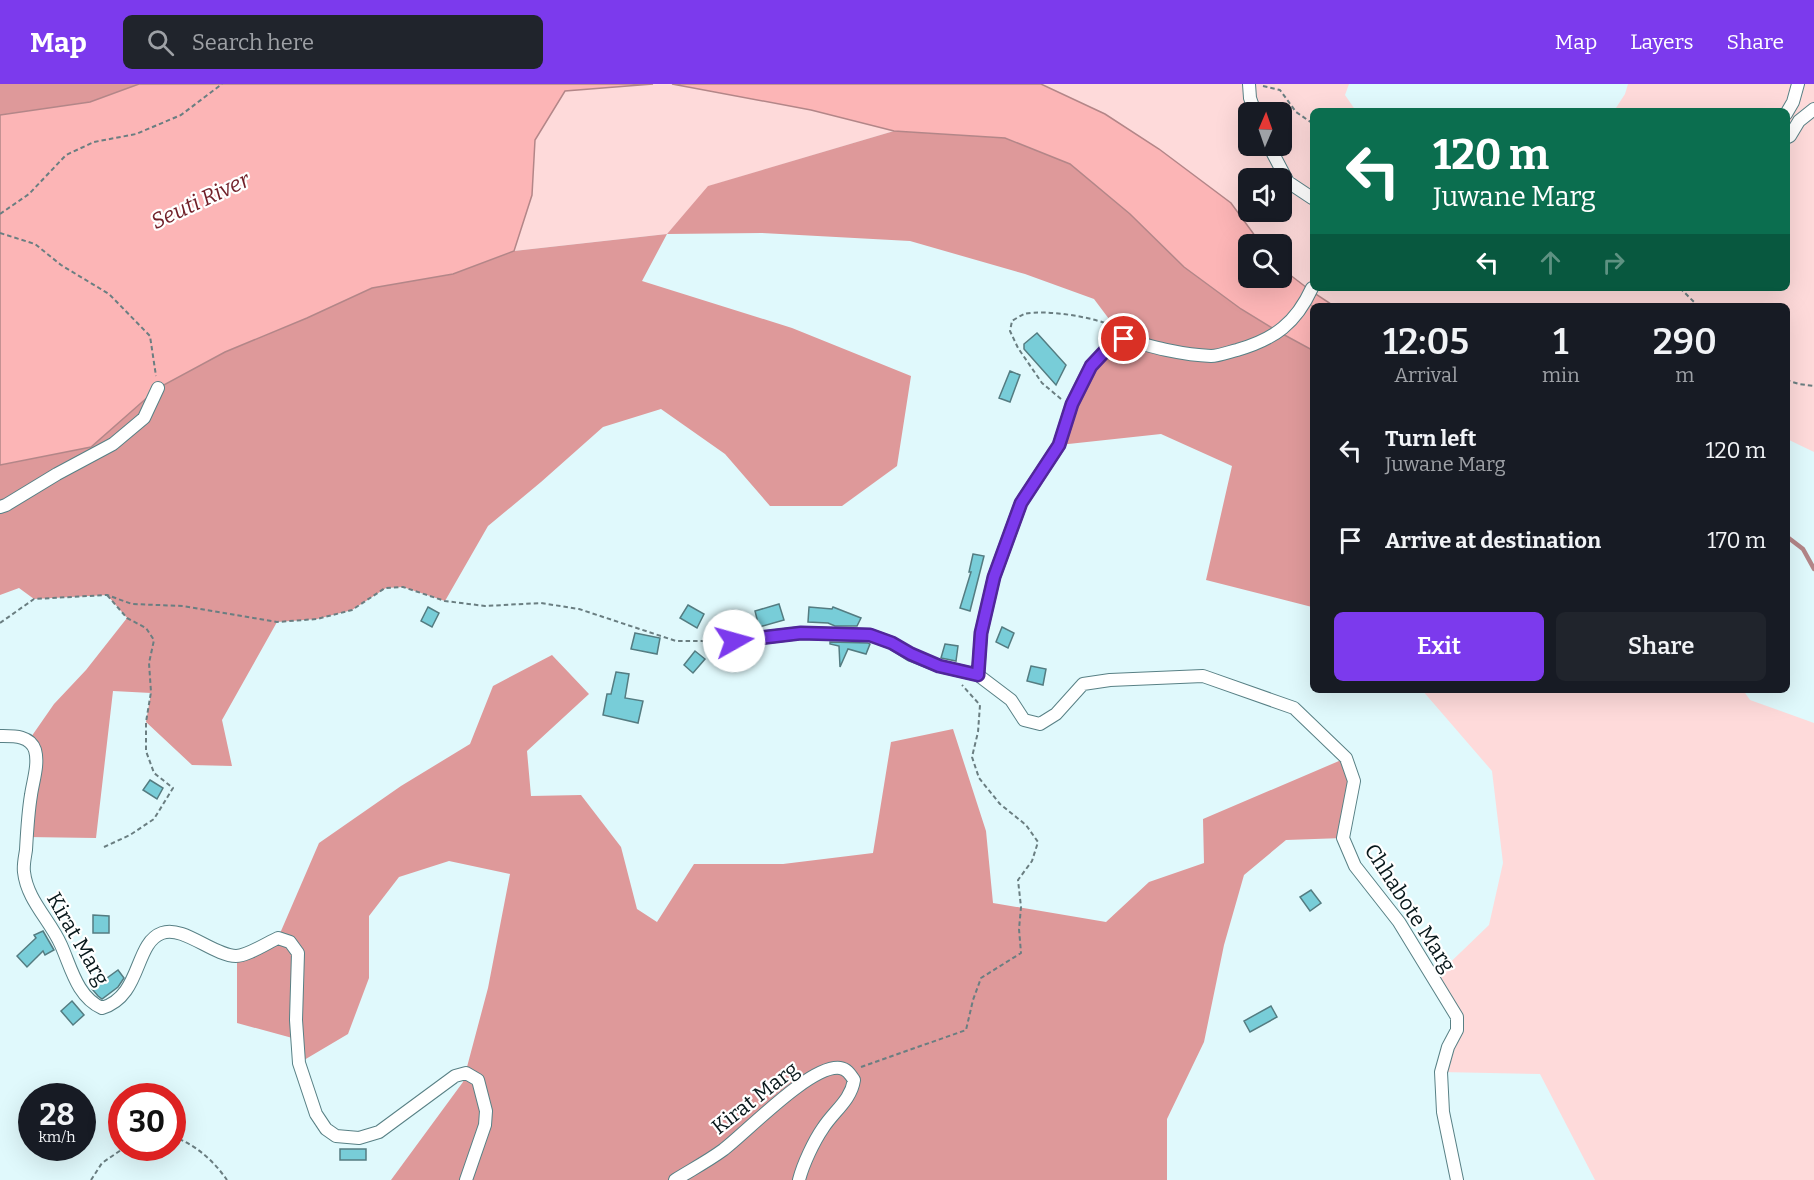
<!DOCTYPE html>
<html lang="en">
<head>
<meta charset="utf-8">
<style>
  body { margin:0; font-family:Bitter,serif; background:#20242c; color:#f1f3f6; height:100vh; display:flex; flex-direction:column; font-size:22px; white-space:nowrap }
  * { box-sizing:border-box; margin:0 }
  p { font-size:20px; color:#9ea1a6 }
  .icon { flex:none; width:33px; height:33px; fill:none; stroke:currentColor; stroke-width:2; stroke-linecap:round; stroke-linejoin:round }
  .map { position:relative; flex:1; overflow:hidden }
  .details { position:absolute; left:1310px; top:219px; width:480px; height:390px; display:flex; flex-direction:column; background:#171b24; border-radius:9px; box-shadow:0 6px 24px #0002 }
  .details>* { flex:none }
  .banner { position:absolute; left:1310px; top:24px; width:480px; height:183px; border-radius:9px; box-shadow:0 6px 24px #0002; background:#0b6e4f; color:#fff; overflow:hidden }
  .needle { width:39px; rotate:2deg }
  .tools { position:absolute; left:1238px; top:18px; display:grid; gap:12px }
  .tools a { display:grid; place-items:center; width:54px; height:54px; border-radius:9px; background:#171b24; box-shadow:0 6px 24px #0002; font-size:30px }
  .speed { position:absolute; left:18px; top:999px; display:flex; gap:12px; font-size:30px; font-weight:700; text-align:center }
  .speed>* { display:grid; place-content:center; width:78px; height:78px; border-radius:50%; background:#171b24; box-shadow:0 6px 24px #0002; line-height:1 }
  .speed small { font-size:15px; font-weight:400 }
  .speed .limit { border:9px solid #d22; background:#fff; color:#111 }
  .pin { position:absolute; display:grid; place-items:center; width:51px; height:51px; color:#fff; margin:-26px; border:3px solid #fff; border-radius:50%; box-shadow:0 2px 6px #0007 }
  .me { position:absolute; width:66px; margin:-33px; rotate:83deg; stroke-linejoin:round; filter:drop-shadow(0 0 4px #0008) }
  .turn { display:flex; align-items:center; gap:21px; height:126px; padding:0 24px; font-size:27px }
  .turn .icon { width:78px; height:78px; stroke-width:2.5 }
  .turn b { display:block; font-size:42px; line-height:51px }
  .lanes { display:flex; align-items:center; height:57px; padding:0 24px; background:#0003; justify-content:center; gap:30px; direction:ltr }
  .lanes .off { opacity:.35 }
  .eta { display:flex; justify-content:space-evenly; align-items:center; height:102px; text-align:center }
  .eta b { font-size:36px; font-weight:600; line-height:42px }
  .primary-button { display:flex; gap:12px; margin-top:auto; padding:12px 24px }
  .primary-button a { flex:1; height:69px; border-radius:9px; background:#7c3aed; color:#fff; font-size:24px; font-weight:600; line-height:69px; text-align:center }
  .primary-button a+a { background:#20242c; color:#f1f3f6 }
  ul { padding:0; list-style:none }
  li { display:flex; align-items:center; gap:18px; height:90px; padding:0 24px }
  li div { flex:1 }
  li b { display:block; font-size:22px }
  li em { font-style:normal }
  header { display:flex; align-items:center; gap:36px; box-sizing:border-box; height:84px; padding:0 30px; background:#7c3aed; color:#fff }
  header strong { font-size:28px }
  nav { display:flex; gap:33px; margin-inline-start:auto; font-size:21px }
  .search { width:420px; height:54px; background:#20242c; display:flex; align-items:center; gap:15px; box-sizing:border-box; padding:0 21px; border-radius:9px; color:#9ea1a6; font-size:22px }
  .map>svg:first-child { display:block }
  .green { fill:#fedada; fill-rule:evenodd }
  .forest { fill:#de999a }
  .water { fill:#fcb5b6; stroke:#b38688; stroke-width:1.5 }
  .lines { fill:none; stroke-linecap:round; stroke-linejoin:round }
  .stream { stroke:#b38688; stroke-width:4.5 }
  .building { fill:#78cdd8; stroke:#547c81; stroke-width:1.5 }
  .street-casing { stroke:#588085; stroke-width:14 }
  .path { stroke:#6a7e81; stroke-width:2; stroke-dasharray:4.5 3; stroke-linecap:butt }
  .street { stroke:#fff; stroke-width:12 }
  .route-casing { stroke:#51269a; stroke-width:15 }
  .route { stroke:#7c3aed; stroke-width:10 }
  .labels { text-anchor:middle; stroke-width:4.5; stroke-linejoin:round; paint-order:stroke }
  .street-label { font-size:21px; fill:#08181b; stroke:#fff }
  .water-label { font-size:22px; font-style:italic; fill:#701f28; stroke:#fff }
</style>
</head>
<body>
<header>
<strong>Map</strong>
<div class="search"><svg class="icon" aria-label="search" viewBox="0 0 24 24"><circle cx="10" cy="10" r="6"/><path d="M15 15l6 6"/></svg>Search here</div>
<nav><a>Map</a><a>Layers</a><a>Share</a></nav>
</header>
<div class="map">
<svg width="1814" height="1096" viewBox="0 0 1814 1096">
  <rect width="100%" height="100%" fill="#e0f9fc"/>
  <path class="green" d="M653 0H672L811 26 894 47 709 102 667 150 514 167 532 111 535 56 565 7Z
    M1041 0H1349L1345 11 1356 27H1312V204H1786V27H1614L1625 10 1628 0H1814V368L1787 355 1786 222H1334L1311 207 1281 184V160H1261L1231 119 1159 65 1105 30ZM1248 28H1281V62H1248ZM1248 94H1281V128H1248Z
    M1422 606H1743L1750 616 1814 639V1096H1595L1540 990 1441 988 1457 946 1434 894 1489 841 1503 779 1492 687Z"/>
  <path class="forest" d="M0 0H139L90 18 0 31Z
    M894 47 1005 54 1070 80 1130 130 1184 183 1241 225 1279 248 1312 266V523L1206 496 1232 382 1161 350 1059 361 1091 282 1124 255 1094 215 1025 190 910 157 762 149 667 150 642 197 792 244 911 292 897 382 842 422H770L725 370 661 325 603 343 541 398 488 442 445 517 403 503 386 504 352 526 317 535 277 538 222 636 232 682 192 681 146 638 151 609 113 607 96 754 27 753 36 680 29 656 54 620 86 586 127 534 107 511 34 515 19 504 0 511V381L91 363 158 304 225 268 307 234 372 204 453 190 514 167 667 150 708 102Z
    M552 571 589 610 527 667 531 712 581 711 621 763 637 825 657 838 694 780H783L873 769 891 658 953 645 986 747 993 819 1106 838 1149 798 1204 779 1203 735 1346 674 1354 697 1343 754 1286 756 1244 791 1224 861 1204 958 1167 1035V1096H391L463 998 488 904 510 790 449 777 399 793 369 832V894L348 950 299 979 296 955 237 939V872L278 854 319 759 401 702 470 660 493 602Z"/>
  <path class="water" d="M139 0H653L565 7 535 56 532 111 514 167 453 190 372 204 307 234 225 268 158 304 91 363 0 381V31L90 18Z
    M672 0H1041L1105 30 1159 65 1231 119 1261 160H1248V194H1281V184L1311 207 1334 222H1312V266L1279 248 1241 225 1184 183 1130 130 1070 80 1005 54 894 47 811 26Z"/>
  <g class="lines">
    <path class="stream" d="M1786 452 1803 465 1814 485"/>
  </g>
  <path class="building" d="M1037 249 1066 281 1056 301 1024 265V260Z
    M1010 287 1020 291 1010 318 999 314Z
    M973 470 984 472 970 527 960 524 971 488H969Z
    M779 520 784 536 759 543 755 527Z
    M688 521 704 530 697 544 680 534Z
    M428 523 439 529 432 543 421 537Z
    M809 523 832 525 833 523 861 534 857 542H835L828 539 808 538Z
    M1002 543 1014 549 1008 564 996 558Z
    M635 549 660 554 657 570 631 565Z
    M830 558 868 559 870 560 866 570 848 565 840 583 839 562 830 560Z
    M945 560 958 562 956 577 941 574Z
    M695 567 705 575 693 589 684 581Z
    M1031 582 1046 585 1043 601 1027 597Z
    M616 588 629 590 625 614 643 617 638 639 603 631 607 610H611Z
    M150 696 163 704 157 715 143 706Z
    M1311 806 1321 819 1310 827 1300 813Z
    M93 831 109 832V849H93Z
    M43 847 54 866 45 871 43 867 27 883 17 872 36 854 34 851Z
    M118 886 124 894 118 903 102 915 98 912 92 905Z
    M72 917 84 931 73 941 61 927Z
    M1271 922 1277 933 1250 948 1244 937Z
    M340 1065H366V1076H340Z"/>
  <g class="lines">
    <g class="street-casing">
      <path id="street" d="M1249 0 1250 14 1255 28
        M1786 30 1793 18 1798 0
        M1786 54 1790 52 1799 37 1814 25
        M1269 62 1288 98 1312 114
        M0 423 6 421 57 390 113 360 144 334 158 304
        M734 557 801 549 870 551 892 559 911 571 939 582 978 591 1011 616 1024 636 1040 640 1056 630 1083 600 1110 596 1203 592 1294 624 1346 674 1354 697 1343 754 1355 782 1399 838 1457 933V946L1448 963 1441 988 1443 1028 1457 1096
        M978 591 981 549 994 493 1021 419 1059 361 1072 320 1091 282 1106 266 1124 255C1153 263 1181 271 1211 272 1219 272 1229 268 1237 266 1275 255 1296 239 1312 204
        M0 652C13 652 30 651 35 666 39 680 33 697 31 711 28 729 27 748 26 766 25 773 23 781 24 788 27 816 50 836 61 861 71 883 77 913 102 924 142 912 134 859 162 849 183 841 214 872 236 872 247 872 267 859 278 854L290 858 298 869 296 936 299 979 316 1030 326 1045 336 1052 359 1054 379 1048 455 992 466 989 478 996 486 1027 485 1041 466 1096
        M675 1096C691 1086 708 1077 723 1066 747 1048 811 980 840 984 847 985 850 990 854 996 851 1016 834 1027 823 1044 814 1057 803 1080 799 1096"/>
    </g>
    <path class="path" d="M1263 2 1280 6 1296 28 1312 39
      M0 130 29 110 66 71 94 58 136 50 181 31 222 0
      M0 149 35 160 61 181 109 210 150 252 156 292
      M1680 204 1698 222
      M1786 296 1799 300 1814 302
      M1061 315 1042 299 1018 264 1010 247 1012 237C1015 235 1020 232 1024 230 1044 225 1098 233 1116 244
      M0 539 34 515 107 511 132 520 183 522 277 538 317 535 352 526 385 504 403 503 445 517 485 522 541 519 579 525 676 557H722
      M104 763 130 751 154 735 173 704 154 689 146 667V638L151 608 149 579 154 556 146 544 127 534 107 511
      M861 983 966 946 973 916 981 894 1021 869 1019 845 1021 823 1018 796 1032 777 1038 758 1026 741 1000 720 979 694 972 673 978 648 980 621 962 601
      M172 1052C196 1061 213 1076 227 1096
      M91 1096 102 1079 124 1064"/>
    <use href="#street" class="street"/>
  </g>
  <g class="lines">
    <g class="route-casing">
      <path id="route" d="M734 557 801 549 870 551 892 559 911 570 939 582 978 591 981 549 994 493 1021 419 1059 361 1072 320 1091 282 1106 266 1124 255"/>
    </g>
    <use href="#route" class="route"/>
  </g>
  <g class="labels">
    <g class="street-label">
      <text transform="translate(1410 824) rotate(57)" y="7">Chhabote Marg</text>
      <text transform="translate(78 855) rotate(60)" y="7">Kirat Marg</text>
      <text transform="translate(755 1014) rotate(-38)" y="7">Kirat Marg</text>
    </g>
    <g class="water-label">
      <text transform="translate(200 116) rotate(-25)" y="8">Seuti River</text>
    </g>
  </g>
</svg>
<div class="tools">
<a><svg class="needle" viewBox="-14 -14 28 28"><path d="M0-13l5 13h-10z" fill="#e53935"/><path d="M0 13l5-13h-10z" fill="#9ea1a6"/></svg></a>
<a><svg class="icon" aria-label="sound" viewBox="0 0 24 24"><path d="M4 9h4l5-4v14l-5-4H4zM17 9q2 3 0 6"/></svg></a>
<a><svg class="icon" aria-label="search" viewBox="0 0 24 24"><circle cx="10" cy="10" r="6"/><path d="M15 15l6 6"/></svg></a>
</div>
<div class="speed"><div>28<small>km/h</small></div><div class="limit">30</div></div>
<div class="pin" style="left:1124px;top:255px;background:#d93025"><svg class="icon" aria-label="arrive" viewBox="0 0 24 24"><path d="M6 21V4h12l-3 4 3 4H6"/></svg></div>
<svg class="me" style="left:734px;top:557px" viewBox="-20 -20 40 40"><circle r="19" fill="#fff"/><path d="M0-13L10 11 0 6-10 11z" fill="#7c3aed"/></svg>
<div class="banner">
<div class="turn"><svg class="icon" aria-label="left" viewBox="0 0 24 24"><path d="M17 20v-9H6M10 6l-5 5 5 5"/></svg><div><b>120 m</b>Juwane Marg</div></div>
<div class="lanes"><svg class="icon" aria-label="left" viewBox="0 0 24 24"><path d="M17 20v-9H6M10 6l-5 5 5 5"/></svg><svg class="icon off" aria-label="ahead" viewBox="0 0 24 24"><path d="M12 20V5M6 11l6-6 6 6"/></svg><svg class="icon off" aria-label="right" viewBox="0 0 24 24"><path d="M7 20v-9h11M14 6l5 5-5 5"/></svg></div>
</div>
<section class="details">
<div class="eta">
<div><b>12:05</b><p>Arrival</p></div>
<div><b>1</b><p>min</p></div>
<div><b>290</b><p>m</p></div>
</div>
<ul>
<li><svg class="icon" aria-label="left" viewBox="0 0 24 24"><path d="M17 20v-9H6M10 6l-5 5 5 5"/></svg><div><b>Turn left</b><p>Juwane Marg</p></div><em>120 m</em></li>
<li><svg class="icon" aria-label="arrive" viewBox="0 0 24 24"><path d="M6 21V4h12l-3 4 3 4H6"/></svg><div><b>Arrive at destination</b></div><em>170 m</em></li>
</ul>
<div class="primary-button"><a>Exit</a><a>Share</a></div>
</section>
</div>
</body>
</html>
